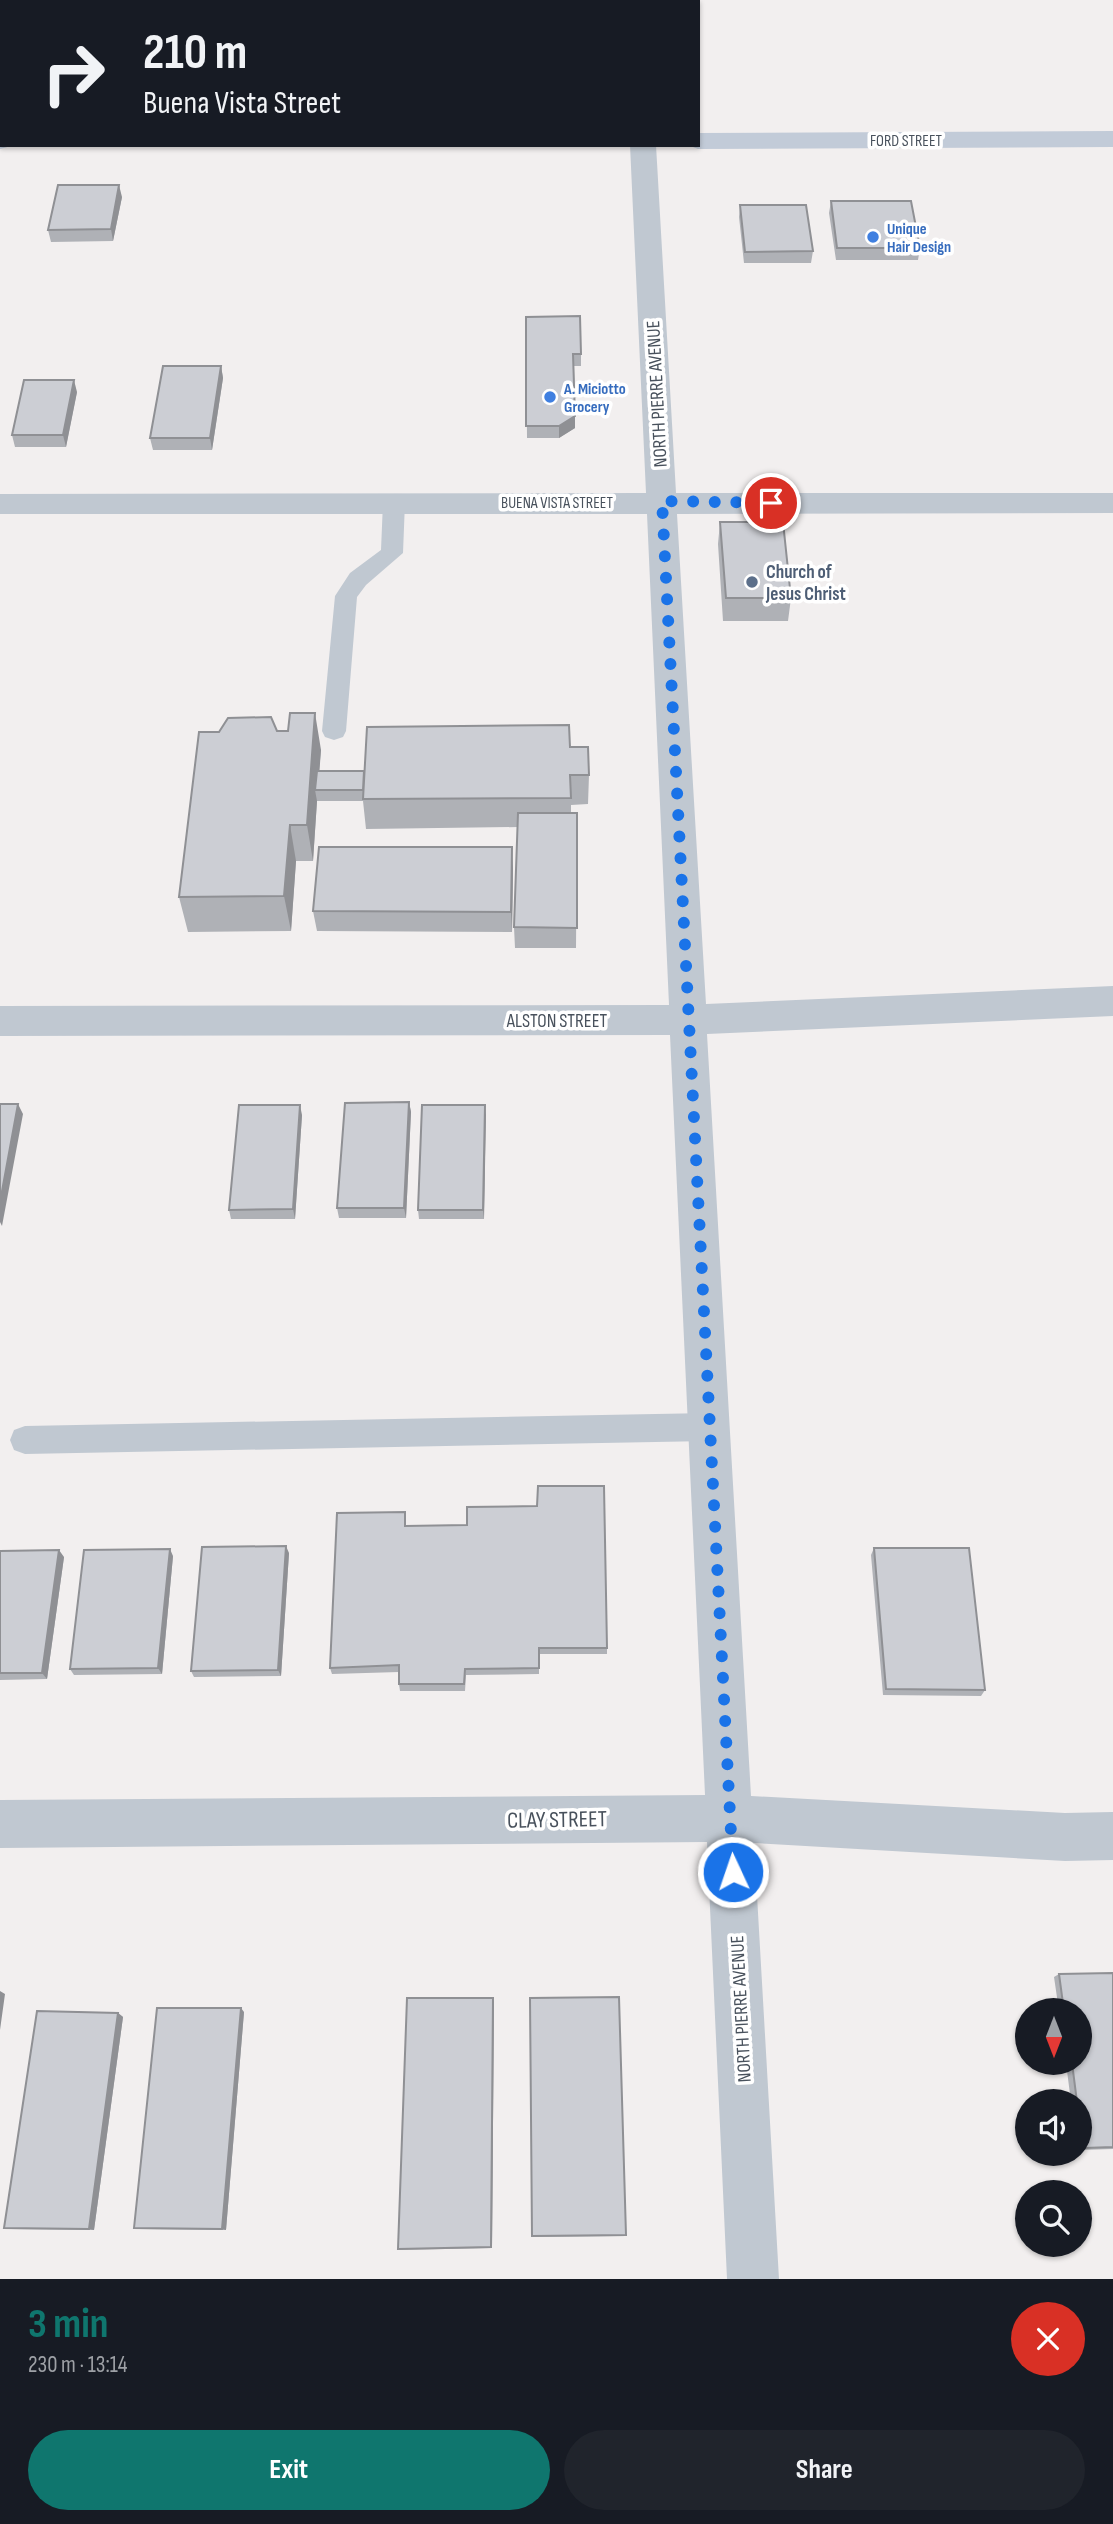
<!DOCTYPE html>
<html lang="en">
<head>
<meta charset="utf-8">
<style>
  body { margin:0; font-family:"Sofia Sans Condensed",sans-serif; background:#20242c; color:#f1f3f6; height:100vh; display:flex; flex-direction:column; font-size:26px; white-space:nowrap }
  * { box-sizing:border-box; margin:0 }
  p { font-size:23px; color:#9ea1a6 }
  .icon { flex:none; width:38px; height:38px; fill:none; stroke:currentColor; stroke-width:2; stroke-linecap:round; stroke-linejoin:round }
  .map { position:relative; height:2279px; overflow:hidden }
  .side { display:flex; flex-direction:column; background:#171b24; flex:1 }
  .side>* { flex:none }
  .top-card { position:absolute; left:0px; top:0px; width:700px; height:147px; box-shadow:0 2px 5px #0004; background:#171b24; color:#f1f3f6; overflow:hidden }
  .needle { width:46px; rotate:180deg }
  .tools { position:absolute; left:1015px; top:1998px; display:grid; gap:14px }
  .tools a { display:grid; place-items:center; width:77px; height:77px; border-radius:50%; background:#171b24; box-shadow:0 2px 5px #0004; font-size:35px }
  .pin { position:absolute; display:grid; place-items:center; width:60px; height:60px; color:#fff; margin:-30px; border:4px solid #fff; border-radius:50%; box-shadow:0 2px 7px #0007 }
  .me { position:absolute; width:77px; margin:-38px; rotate:357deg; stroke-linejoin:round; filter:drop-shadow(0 0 5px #0008) }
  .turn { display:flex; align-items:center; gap:24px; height:147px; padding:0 28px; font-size:32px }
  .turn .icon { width:91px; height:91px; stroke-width:2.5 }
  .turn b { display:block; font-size:49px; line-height:60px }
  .round { display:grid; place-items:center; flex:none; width:74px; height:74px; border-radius:37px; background:#20242c }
  .head { display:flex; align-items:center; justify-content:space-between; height:119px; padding:0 28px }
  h1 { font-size:42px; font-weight:700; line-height:52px; color:#0f766e }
  .cta { display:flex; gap:14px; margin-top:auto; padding:14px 28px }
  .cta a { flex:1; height:80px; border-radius:42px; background:#0f766e; color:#fff; font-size:28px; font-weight:700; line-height:80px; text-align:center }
  .cta a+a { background:#20242c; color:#f1f3f6 }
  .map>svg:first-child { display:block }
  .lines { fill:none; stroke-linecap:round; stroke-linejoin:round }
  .lane { fill:#c0c8d1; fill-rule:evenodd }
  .street { fill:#c0c8d1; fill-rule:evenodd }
  .secondary { fill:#c2cbd8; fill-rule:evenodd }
  .wall { fill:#afb1b6 }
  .shaded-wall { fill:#8f9094 }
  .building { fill:#ccced4; stroke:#8f9094; stroke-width:2 }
  .route { stroke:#1a73e8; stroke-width:12; stroke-dasharray:0 21.6 }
  .shop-dot { fill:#3f7fe0; stroke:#fff; stroke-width:2.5 }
  .service-dot { fill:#5c6f8a; stroke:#fff; stroke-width:2.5 }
  .labels { text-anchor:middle; stroke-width:7; stroke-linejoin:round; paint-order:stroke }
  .far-street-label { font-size:16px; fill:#48515c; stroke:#fff }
  .far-shop-label { font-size:16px; font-weight:bold; fill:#366cbe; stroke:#fff; text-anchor:start }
  .street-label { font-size:19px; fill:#48515c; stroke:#fff }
  .service-label { font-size:19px; font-weight:bold; fill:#4e5e75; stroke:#fff; text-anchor:start }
  .near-street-label { font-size:23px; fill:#48515c; stroke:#fff }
</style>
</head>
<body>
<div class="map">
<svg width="1113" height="2279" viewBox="0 0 1113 2279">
  <rect width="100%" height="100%" fill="#f2efef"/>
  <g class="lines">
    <path class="lane" d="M394 495 402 497 405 502 403 553 366 585 357 597 346 731 343 737 334 740 325 737 322 731 335 596 350 573 381 550 383 502 386 497Z
      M709 1413 720 1417 724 1427 720 1437 709 1441 25 1454 14 1450 10 1440 14 1430 25 1426Z"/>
    <path class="street" d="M121 0H145V2H121Z
      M630 145H656L676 493H1113V513L677 514 706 1004 1113 986V1016L707 1034 751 1796 1065 1813 1113 1812V1860L1065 1861 754 1843 779 2279H727L707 1842 0 1848V1800L705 1795 670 1035 0 1036V1006L669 1005 647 514H0V494L646 493Z"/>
    <path class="secondary" d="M623 0H647V2H623Z
      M1113 131V147L698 149 688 145H698V133Z
      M0 133 2 145 11 146 0 149Z"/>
  </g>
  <path class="wall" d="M0 0H58V2H2V36H0Z
    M122 197 113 241 51 242 48 230Z
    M831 201 920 248 918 260H836L829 213Z
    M740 205 813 251 811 263H744L739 217Z
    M526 317 581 354V366H574L575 428 559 438H527Z
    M221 366 223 378 212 450H153L150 438Z
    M77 392 66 447H15L12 435Z
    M720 522 791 598 788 621H723L718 544Z
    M277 731H288L321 750 319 771H364L570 747 589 775 588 804 571 805V813H577L576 948H515L514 927 518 827 366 829 363 801H317L313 861H296L291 931 188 932 179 897Z
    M513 868 512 932 317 931 313 911Z
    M409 1102 411 1112 406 1218H339L337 1208Z
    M485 1105 484 1219H419L418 1210Z
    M302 1115 295 1219H231L229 1210Z
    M405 1512 406 1526 607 1648V1654H539V1674L466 1675 465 1691H400L399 1684V1672L332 1674 330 1668Z
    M874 1548 985 1690 981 1696 883 1695 871 1555Z
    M0 1551 64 1557 47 1679 0 1680Z
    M289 1553 281 1676 194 1677 191 1671Z
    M173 1556 162 1674 74 1675 70 1669Z
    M1113 1973V2149L1080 2150V2102H1071L1066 2063H1080V2011H1059L1054 1977 1059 1974Z
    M493 1998 492 2248 400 2250 398 2249Z
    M530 1998 626 2235 625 2236 532 2237Z
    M244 2012 226 2230 138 2229 134 2228Z
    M118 2013 123 2017 94 2230 10 2229 4 2228Z"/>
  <path class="shaded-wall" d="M119 185 122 197 113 241 111 229Z
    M221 366 223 378 212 450 210 438Z
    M74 380 77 392 66 447 63 435Z
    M575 416V428L559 438V426Z
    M315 713 321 750 318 790H315L317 801 313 861 307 825Z
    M290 825 296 861 291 931 284 896Z
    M512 847 513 868 512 932 511 912Z
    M409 1102 411 1112 406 1218 404 1208Z
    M18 1104 23 1114 2 1226 0 1222V1202Z
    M300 1105 302 1115 295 1219 293 1209Z
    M485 1105 486 1115 484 1219 483 1210Z
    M286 1546 289 1553 281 1676 278 1670Z
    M170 1549 173 1556 162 1674 158 1668Z
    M59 1550 64 1557 47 1679 42 1673Z
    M0 1991 5 1994 0 2030Z
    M493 1998 494 2002 492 2248 491 2247Z
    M241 2008 244 2012 226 2230 222 2229Z
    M118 2013 123 2017 94 2230 89 2229Z"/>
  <path class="building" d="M0 0H38V2H2V24H0Z
    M472 0H567L568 2H471Z
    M58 185H119L111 229 48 230Z
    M831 201H911L920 248H837Z
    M740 205H806L813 251 745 252Z
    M580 316 581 354H573L575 416 559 426H526V317Z
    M163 366H221L210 438H150Z
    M24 380H74L63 435H12Z
    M720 522H783L791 598H726Z
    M290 713H315L307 825H290L284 896 179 897 199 732H219L228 718 271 717 277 731H288Z
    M569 725 570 747H588L589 775H570L571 798 363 799 367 727Z
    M317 771H364L363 790H315Z
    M518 813H577V928L514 927Z
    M319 847H512L511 912 313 911Z
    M409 1102 404 1208H337L345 1103Z
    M0 1104H18L0 1202Z
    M239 1105H300L293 1209 229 1210Z
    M422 1105H485L483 1210H418Z
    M538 1486H604L607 1648H539V1668L465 1669 464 1684H399V1665L330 1668 337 1513 405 1512V1526L467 1525V1507L537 1506Z
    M286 1546 278 1670 191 1671 202 1547Z
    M874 1548H969L985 1690 886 1689Z
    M170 1549 158 1668 70 1669 84 1550Z
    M59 1550 42 1673H0V1551Z
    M1113 1973V2147L1084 2148 1080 2120V2102H1077L1072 2063H1080V2011H1064L1059 1974Z
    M619 1997 626 2235 532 2236 530 1998Z
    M407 1998H493L491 2247 398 2249Z
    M157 2008H241L222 2229 134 2228Z
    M37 2011 118 2013 89 2229 4 2228Z"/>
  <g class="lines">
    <path class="route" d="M733 1872 662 501 771 503"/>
  </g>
  <g class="shop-dot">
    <circle cx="873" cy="237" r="7"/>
    <circle cx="550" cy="397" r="7"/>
  </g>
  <circle class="service-dot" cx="752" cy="582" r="7"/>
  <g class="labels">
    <g class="far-street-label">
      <text x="906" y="146">FORD STREET</text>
      <text x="557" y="508">BUENA VISTA STREET</text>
    </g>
    <g class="far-shop-label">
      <text x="887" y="234">Unique<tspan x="887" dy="18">Hair Design</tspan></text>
      <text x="564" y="394">A. Miciotto<tspan x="564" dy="18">Grocery</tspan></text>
    </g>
    <g class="street-label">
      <text transform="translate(656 394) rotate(-93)" y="7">NORTH PIERRE AVENUE</text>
      <text x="557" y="1027">ALSTON STREET</text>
      <text transform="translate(740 2009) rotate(-93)" y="7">NORTH PIERRE AVENUE</text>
    </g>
    <g class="service-label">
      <text x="766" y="578">Church of<tspan x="766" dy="22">Jesus Christ</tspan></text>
    </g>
    <g class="near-street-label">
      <text transform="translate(557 1819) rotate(-1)" y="8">CLAY STREET</text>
    </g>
  </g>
</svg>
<div class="tools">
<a><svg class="needle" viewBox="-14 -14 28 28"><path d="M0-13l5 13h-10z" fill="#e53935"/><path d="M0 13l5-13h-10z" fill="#9ea1a6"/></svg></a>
<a><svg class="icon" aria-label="sound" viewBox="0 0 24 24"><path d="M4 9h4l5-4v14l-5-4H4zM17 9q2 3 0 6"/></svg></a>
<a><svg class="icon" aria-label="search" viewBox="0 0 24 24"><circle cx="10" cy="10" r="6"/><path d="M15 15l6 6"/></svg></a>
</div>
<div class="pin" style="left:771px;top:503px;background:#d93025"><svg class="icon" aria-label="arrive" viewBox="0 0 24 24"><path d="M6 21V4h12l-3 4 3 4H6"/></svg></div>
<svg class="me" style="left:733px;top:1872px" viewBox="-20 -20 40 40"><circle r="17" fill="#1a73e8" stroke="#fff" stroke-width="3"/><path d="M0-11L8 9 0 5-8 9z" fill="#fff"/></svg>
<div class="top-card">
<div class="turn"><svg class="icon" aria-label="right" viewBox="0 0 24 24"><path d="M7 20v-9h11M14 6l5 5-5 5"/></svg><div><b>210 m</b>Buena Vista Street</div></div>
</div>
</div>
<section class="side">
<div class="head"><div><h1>3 min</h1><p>230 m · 13:14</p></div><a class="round" style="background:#d93025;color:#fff"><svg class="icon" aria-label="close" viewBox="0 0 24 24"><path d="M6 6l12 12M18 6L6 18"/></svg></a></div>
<div class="cta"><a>Exit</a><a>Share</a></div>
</section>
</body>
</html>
